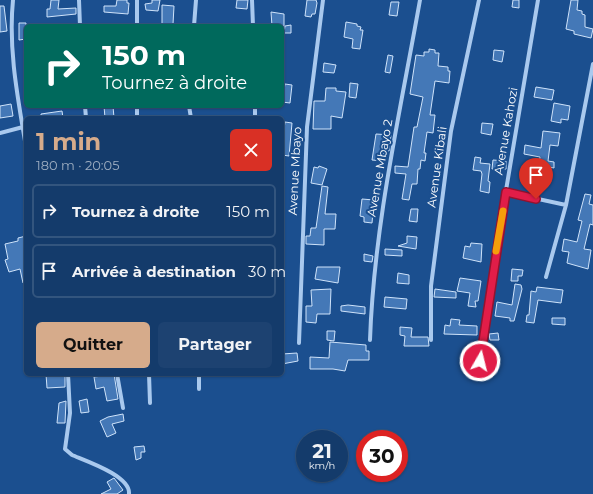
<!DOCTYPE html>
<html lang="fr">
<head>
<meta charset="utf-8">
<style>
  body { margin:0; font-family:Montserrat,sans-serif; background:#1d4271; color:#f1f3f6; height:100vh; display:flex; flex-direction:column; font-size:15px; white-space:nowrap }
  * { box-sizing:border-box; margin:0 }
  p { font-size:13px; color:#9dadc1 }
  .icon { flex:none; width:22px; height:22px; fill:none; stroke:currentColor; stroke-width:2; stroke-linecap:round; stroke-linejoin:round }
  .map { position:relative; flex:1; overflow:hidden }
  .drawer { position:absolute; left:24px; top:116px; width:260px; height:260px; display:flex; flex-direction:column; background:#143b6b; border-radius:6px; box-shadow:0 1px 3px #0004,0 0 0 1px #33557e }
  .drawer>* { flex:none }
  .banner { position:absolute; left:24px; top:24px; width:260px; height:84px; border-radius:6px; box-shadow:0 1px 3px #0004,0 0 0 1px #33557e; background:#00695c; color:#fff; overflow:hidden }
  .speed { position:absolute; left:296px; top:430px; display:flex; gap:8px; font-size:20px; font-weight:700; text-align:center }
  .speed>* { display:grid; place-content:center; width:52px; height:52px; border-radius:50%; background:#143b6b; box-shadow:0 1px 3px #0004,0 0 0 1px #33557e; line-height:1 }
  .speed small { font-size:10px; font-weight:400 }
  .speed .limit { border:6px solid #d22; background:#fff; color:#111 }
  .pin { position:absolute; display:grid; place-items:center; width:34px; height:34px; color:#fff; margin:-41px -17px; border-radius:50% 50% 50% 0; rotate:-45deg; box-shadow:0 0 4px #0007 }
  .pin .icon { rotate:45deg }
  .me { position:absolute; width:44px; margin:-22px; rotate:8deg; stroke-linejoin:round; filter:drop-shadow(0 0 3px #0008) }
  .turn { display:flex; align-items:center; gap:14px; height:84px; padding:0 12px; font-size:18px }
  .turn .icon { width:52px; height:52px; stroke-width:2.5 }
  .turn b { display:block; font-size:28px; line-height:34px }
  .round { display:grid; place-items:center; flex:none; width:42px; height:42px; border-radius:6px; background:#1d4271 }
  .overview { display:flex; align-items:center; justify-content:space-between; height:68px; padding:0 12px }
  h1 { font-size:24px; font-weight:700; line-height:30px; color:#d6ab8b }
  .action { display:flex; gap:8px; margin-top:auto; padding:8px 12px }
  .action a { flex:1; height:46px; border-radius:6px; background:#d6ab8b; color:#111; font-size:16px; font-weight:700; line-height:46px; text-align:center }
  .action a+a { background:#1d4271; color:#f1f3f6 }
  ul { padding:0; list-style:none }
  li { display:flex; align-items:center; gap:12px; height:54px; margin:0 8px 6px; padding:0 4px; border:2px solid #33557e; border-radius:6px }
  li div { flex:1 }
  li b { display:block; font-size:15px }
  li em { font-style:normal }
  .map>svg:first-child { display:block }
  .building { fill:#4478b7; stroke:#cfe3fa }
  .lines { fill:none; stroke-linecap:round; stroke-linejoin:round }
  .street { stroke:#a9c9ee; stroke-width:4 }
  .route-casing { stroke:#92132f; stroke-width:10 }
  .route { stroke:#e11d48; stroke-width:7 }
  .slow { stroke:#f59e0b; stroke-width:7 }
  .labels { text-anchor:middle; stroke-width:4; stroke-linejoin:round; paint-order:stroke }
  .street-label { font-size:12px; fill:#fff; stroke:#1b4f8f }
</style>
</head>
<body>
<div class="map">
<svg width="593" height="494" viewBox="0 0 593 494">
  <rect width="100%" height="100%" fill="#1b4f8f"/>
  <path class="building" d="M51 0H59L58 9 76 8V14L47 17V9H50Z
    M117 0H127V3H129L128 14 104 12V6H116Z
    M152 0H160L158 11 146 10 145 4 152 3Z
    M237 0H248L247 9 236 8Z
    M307 0H316L317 3 315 14H312L311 17 305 16Z
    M513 0H519V8L512 7Z
    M571 0H578L577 10 582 11V14L585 15V27L593 29 591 38 574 34V31L566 29Z
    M391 2H399L397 16 389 15Z
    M162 5 174 6 173 24 171 26 162 25Z
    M0 6H4L7 31 0 32Z
    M271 12 284 14V26H272Z
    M346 22 357 24V26L361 27 360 30H363L360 49 352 48 353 39 344 37Z
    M19 23H26V39L19 40Z
    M291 25V33H284L285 26Z
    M429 49 435 50V53H439L438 66 448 67V71H450L449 83 435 81 430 115H435L433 133 427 132 424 153H426L425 161 421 160 420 169H418L417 184H412L409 200 402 199 406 174 395 173V166L408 167 414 127H417L423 97 410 94 416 55 424 56V52H429Z
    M494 50 504 51 502 62 493 60Z
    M388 55 393 56 390 73 385 72Z
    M324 63 336 65 334 73 323 72Z
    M350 83 358 84 356 98 349 97Z
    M285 84 292 85 290 103 282 102Z
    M536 87 554 90 552 100 534 97Z
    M326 88H336V91L346 92 342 118 331 116V129H313L314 101H325Z
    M554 103 570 106 568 120 561 119V123L551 121Z
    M11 104 13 116 0 118V106Z
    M104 106H113L114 118H105Z
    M62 111 63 118H41V114Z
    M285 122 292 123 289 156 282 155 283 136Z
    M482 123 493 124 491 135 481 133Z
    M543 131 560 133 558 146 550 145 548 161 554 162V168L539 165 540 157 524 154 525 145 541 148Z
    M376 134 391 135 389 151 384 150 383 161 372 160Z
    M475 157 481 158 480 163 490 164 488 181 490 182 489 193 480 191 482 174 481 171 473 170Z
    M493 160 506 161V169H492Z
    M319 166 327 169 322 185 311 183 314 167 318 168Z
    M322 186 328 187 325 214H336L335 229H324V245L306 244V236H310L311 228H316Z
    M585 194 591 195 589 204 593 205V225L590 224 584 249 591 250 588 269 567 263 569 252 562 251 564 239 577 242 582 221 578 220Z
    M362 199 374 200 372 223 364 222V217L360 216Z
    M411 209H418L417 222 409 221Z
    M26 236V283H23L20 269 9 272 5 260 8 259 5 244 18 241V238Z
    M407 236 417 237 416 249 398 246 407 243Z
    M471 243 482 244 481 262 463 258 465 246 470 247Z
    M385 249 402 250V256L385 255Z
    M364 254 373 256 372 262 364 261Z
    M317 267H340L338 283 315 279Z
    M512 269 523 270 522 276H518V281H511Z
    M398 273 409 275V284L397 283Z
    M460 278 481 281 478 301H475L476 307 468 306 470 293 457 291Z
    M515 284 521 285 522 289 514 321H510V318L495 316 497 302 512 305Z
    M537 287 563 290 561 303 538 300 534 323 526 322 527 315H529L531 291 536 292Z
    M331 289 330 314H317L316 323 306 322V306H312L311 290Z
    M435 289 456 292V298L434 297Z
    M385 297 407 299 406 309 384 307Z
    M348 305 365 307V314L341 311V306Z
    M552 318H565V325L552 324Z
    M451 319 460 320 459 325 477 326V335L444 334 445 325 450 326Z
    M400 327 412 328 411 337H428L429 346H404L405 336 400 335Z
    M327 331H335L334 341 327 340Z
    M498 333 499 340H490L489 334Z
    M330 342 366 345V351H369V360H348L345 371 333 369H310V357L329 358Z
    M297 353 298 361 282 364V354Z
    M46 374H65V387L47 388Z
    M102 374H114L118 399 107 401 104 387 96 389 94 377 103 376Z
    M87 399 89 412 81 413 79 401Z
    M66 401 65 423H57L59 403Z
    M123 414 124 421 112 424 116 433 107 437 100 421 108 417Z
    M144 446 145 452H141V458L136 460 134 447Z
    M114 478 123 490 117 494H101L111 489 107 482Z"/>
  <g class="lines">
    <path class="street" d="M13 0C8 49 18 99 26 147
      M79 0 80 26
      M252 0 253 26
      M137 26V0
      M194 26 196 0
      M85 106 86 118
      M137 106V118
      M189 106 191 118
      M255 118V106
      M0 133 23 127
      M506 192 566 205
      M546 277 566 205 593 64
      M370 340C374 225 400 113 420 0
      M431 340V286L451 131 479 0
      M299 343 307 127 323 0
      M480 361 502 214 538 0
      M68 374 70 413 65 449 72 455C86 461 131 476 129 494
      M117 374 123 408
      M149 374 150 403
      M199 389V374"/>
  </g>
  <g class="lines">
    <g class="route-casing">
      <path id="route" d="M480 361 506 192 536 199"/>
    </g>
    <use href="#route" class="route"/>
    <path class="slow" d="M496 251 503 211"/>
  </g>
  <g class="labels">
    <g class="street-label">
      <text transform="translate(506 131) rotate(-80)" y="4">Avenue Kahozi</text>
      <text transform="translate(437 167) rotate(-82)" y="4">Avenue Kibali</text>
      <text transform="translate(380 168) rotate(-80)" y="4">Avenue Mbayo 2</text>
      <text transform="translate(295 171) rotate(-87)" y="4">Avenue Mbayo</text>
    </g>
  </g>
</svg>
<div class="speed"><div>21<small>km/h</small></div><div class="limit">30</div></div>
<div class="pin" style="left:536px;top:199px;background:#d93025"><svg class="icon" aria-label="arrive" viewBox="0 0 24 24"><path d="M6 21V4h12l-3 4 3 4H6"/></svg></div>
<svg class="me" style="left:480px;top:361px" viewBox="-20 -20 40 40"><circle r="17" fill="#e11d48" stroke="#fff" stroke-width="3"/><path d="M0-11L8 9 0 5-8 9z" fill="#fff"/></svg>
<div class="banner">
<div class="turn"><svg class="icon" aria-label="right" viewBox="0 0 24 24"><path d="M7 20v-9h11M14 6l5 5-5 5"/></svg><div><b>150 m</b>Tournez à droite</div></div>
</div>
<section class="drawer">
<div class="overview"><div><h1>1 min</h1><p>180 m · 20:05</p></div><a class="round" style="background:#d93025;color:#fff"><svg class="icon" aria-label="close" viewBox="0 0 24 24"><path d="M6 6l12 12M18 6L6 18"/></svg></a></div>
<ul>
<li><svg class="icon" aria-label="right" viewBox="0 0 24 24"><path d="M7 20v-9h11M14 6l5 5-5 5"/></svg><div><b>Tournez à droite</b></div><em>150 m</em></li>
<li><svg class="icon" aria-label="arrive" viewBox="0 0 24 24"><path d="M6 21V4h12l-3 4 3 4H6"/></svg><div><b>Arrivée à destination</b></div><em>30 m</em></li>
</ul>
<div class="action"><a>Quitter</a><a>Partager</a></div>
</section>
</div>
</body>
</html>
